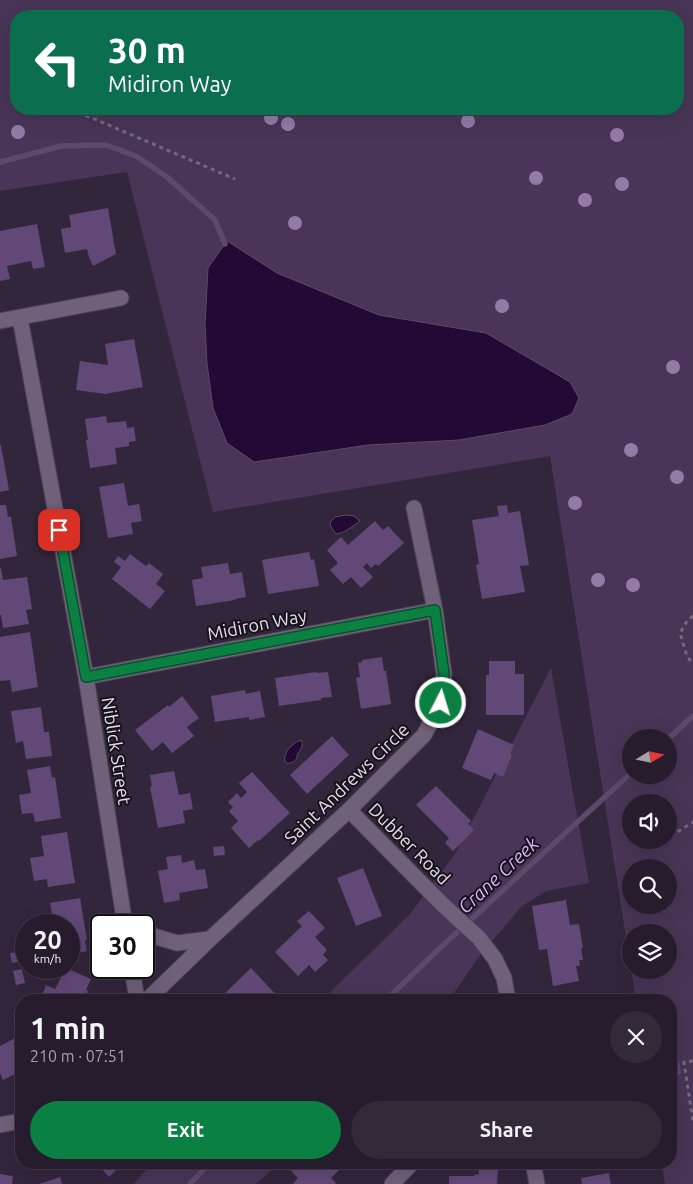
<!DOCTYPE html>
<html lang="en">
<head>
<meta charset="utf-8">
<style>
  body { margin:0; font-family:Ubuntu,sans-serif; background:#322939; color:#f1f3f6; height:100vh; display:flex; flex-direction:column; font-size:19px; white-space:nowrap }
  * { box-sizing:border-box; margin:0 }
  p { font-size:16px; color:#a4a1aa }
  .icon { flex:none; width:28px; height:28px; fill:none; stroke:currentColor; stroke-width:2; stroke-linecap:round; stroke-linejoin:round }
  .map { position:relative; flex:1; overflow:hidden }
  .sheet { position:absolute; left:15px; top:994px; width:662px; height:175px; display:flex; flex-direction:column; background:#261c2d; border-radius:20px; box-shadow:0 5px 20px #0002,0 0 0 1px #423a49 }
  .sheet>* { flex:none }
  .banner { position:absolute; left:10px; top:10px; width:674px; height:105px; border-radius:20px; box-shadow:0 5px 20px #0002,0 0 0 1px #423a49; background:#0b6e4f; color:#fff; overflow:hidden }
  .needle { width:32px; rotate:80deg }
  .tools { position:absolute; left:622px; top:729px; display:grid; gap:10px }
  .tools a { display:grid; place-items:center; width:55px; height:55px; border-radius:50%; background:#261c2d; box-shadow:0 5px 20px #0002,0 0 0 1px #423a49; font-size:25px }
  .speed { position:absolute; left:15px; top:914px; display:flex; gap:10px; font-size:25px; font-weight:700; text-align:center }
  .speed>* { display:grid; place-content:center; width:65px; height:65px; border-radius:50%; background:#261c2d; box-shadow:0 5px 20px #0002,0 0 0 1px #423a49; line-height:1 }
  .speed small { font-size:12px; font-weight:400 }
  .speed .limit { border:2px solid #111; border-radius:8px; background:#fff; color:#111 }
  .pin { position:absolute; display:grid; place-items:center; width:42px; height:42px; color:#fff; margin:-21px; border-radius:10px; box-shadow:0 2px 8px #0006 }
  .me { position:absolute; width:55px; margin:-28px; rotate:5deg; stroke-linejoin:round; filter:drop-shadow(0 0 4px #0008) }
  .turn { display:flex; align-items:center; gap:18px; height:105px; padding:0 15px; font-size:22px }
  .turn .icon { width:65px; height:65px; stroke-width:2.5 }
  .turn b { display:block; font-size:35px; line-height:42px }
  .round { display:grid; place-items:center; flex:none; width:52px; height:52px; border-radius:26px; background:#322939 }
  .overview { display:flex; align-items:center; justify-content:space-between; height:85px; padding:0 15px }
  h1 { font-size:30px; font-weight:600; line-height:38px }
  .button { display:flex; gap:10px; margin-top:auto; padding:10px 15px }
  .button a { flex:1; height:58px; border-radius:30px; background:#0b8043; color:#fff; font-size:20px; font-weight:600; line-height:58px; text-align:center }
  .button a+a { background:#322939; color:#f1f3f6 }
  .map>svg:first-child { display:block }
  .green { fill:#483557; fill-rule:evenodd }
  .water { fill:#230a34; stroke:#5d496b }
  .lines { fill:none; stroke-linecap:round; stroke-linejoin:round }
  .stream { stroke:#5d496b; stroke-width:5.5 }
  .building { fill:#624877 }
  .street-casing { stroke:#4e4457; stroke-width:17 }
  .path { stroke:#73697c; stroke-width:3; stroke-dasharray:4 4; stroke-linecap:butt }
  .street { stroke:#6e6179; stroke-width:15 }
  .tree { fill:#927ba6 }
  .route-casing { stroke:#07532c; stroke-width:12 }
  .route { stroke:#0b8043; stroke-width:9 }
  .labels { text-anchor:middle; stroke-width:4; stroke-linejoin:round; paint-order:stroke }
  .street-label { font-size:18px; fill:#e3dcea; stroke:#17121c }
  .water-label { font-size:19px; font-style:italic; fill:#dbb3fd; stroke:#17121c }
</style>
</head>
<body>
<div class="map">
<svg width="693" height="1184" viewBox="0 0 693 1184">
  <rect width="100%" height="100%" fill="#32263c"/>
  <path class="green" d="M0 0H693V1184H665L662 1163 671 1162V1000H636L631 970H669V932H631V969L550 456 213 512 127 172 0 191ZM16 16H678V109H16ZM631 738H669V775H631ZM631 802H669V840H631ZM631 868H669V905H631Z
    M551 668 589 883 546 891 521 907 481 954 449 1000H322L410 914 455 854Z
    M153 1162H280V1163L256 1184H134Z"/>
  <path class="water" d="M227 241 277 273 379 315 486 333 570 382 579 398 572 414 545 425 459 440 368 445 254 462 227 443 213 408 207 364 205 324 208 268Z
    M346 515 354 516 360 521C353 526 345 533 336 534L331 527 330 522 335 517Z
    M301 740C306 748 296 751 297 758 294 762 289 765 285 762 283 752 292 743 301 740Z"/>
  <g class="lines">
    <path class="stream" d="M0 162 61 146 106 145 136 156 167 177 215 220 225 244
      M669 738 693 716
      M386 1000 441 947 631 773
      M190 1184 211 1162"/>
  </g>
  <path class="building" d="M108 208 116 254 93 266 89 257 87 249 65 253 61 229 71 227 69 215Z
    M37 224 45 267 33 269 31 261 7 266 10 279 0 281V231Z
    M134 339 143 387 105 394 76 390 80 361 108 365 105 344Z
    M106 416 107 423 126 421 127 428 134 427 136 441 129 442V446L115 448 117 464 90 468 86 440H88L85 419Z
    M0 445H1L9 490 0 492Z
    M124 483 128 506 139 504 142 521 131 523 133 534 108 538 99 487Z
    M0 505H6L8 517H11L17 556 0 559Z
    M507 505 508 513 520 511 529 565 520 566 525 592 482 599 476 565 479 564 472 520 499 516 497 506Z
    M375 521 383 530 388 526 404 543 378 566 376 564 371 568 367 563 363 567 373 577 361 588 351 577 343 584 330 570 338 563 327 550 341 537 348 545Z
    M309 552 311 560 314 559 319 586 268 594 262 560Z
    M130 554 146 566 149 563 163 574 156 584 165 591 150 609 112 579 121 567 114 562 118 556 125 561Z
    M228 563 230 574 242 572 246 597 235 599V600L196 606 192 580 203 578 201 567Z
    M0 568H1L3 580 27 577 32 609 26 610 29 624 3 628 1 615H0Z
    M30 632 38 687 12 692 10 680 0 681V637Z
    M382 657 384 671H386L391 704 361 709 356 678 360 677 358 663 362 662V660Z
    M489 661H515V674H524V715H486V675H489Z
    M316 672 317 673 328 672 332 697 321 698V700L279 706 275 678Z
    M245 690 246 694 260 691 265 717 249 720V717L215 722 211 696Z
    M182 696 199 718 187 727 194 736 172 753 163 742 152 751 135 730 168 705 169 707Z
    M41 707 44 732H49L52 756 26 759 23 741 16 743 11 711Z
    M478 729 514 745 510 754 512 755 503 777 494 773 491 780 462 768Z
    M332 736 349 755 307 794 290 775Z
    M50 766 52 778 55 777 61 818 35 822 33 813 22 814 19 795 31 793 27 770Z
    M174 771 179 795 190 793 193 809 183 811 185 823 158 828 150 787 152 786 150 775Z
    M252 772 290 813 259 841 258 840 249 848 231 828 238 821 229 811 233 807 228 802 237 793 241 798 247 792 239 783Z
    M436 786 471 821 468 824 474 830 453 851 445 843 449 838 416 805Z
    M67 832 75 883 48 887 47 879 34 881 30 858 44 856 41 836Z
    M224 846 225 855 214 856 213 847Z
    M181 855 182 863 194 860 196 870 205 869 208 888 179 893 180 900 164 903 158 871 168 869 166 857Z
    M363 868 382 916 356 926 337 878Z
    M80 898 87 940H85L87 951 69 955V925H42L41 916 52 914 50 903Z
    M566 900 570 925 579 924 583 948H581L583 960H579L580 966H576L579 981 553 986 547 949 539 950 532 906Z
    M309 911 325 928 315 937 327 950 323 955 328 960 315 972 309 965 298 976 275 952 302 926 297 921Z
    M19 952 21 961 12 963 10 953Z
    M66 968 91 979 86 990 88 991 84 1000H40L46 985 55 989Z
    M251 968 281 1000H227L223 995Z
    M22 969 25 983 16 985 13 971Z
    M17 1037 21 1045V1071L3 1080 0 1073V1046Z
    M679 1061 681 1074 671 1076V1062Z
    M95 1162H124L109 1177Z
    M300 1162H335L341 1168 331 1178 336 1183 335 1184H293L298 1178 291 1171Z
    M479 1170H498L497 1184H449V1176H474V1175L479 1174Z
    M609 1173 611 1184H582L581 1178Z
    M0 1174 13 1176 12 1184H0Z
    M60 1177 62 1184H39Z"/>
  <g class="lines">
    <g class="street-casing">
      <path id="street" d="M20 318 86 677 125 925
        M0 321 121 298
        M86 677 435 610
        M349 810 442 904 479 938 495 959 504 978 508 1000
        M144 931 147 934 177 943 210 939
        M132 968 137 1000
        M147 1000 210 939 349 810 424 735 441 703 444 674 435 610 414 508
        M0 1125 21 1121
        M533 1162 537 1184
        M392 1184 413 1162"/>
    </g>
    <path class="path" d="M71 109 235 179
      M693 616 687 621 680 633 687 656 693 664
      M671 836 693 822
      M693 1061 684 1062 693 1122"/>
    <use href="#street" class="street"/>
  </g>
  <g class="tree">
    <circle cx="271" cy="118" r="7"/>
    <circle cx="468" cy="121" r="7"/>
    <circle cx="288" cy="124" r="7"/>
    <circle cx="18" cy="132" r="7"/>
    <circle cx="617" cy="135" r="7"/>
    <circle cx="536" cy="178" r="7"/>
    <circle cx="622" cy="184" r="7"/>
    <circle cx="585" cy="200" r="7"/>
    <circle cx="295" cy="223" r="7"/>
    <circle cx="502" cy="306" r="7"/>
    <circle cx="673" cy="367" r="7"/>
    <circle cx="631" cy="450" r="7"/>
    <circle cx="677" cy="477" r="7"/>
    <circle cx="575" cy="503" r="7"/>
    <circle cx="598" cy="580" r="7"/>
    <circle cx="633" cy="585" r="7"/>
  </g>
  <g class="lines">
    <g class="route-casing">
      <path id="route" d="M59 530 86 677 435 610 444 674 441 703"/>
    </g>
    <use href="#route" class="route"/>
  </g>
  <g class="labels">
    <g class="street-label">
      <text transform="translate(257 625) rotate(-11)" y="6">Midiron Way</text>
      <text transform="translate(116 751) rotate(81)" y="6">Niblick Street</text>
      <text transform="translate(347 784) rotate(-44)" y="6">Saint Andrews Circle</text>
      <text transform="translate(409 844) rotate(45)" y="6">Dubber Road</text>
    </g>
    <g class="water-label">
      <text transform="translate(498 875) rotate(-43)" y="7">Crane Creek</text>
    </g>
  </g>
</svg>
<div class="tools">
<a><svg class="needle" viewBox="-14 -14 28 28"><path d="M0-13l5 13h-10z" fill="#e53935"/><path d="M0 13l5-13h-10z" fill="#a4a1aa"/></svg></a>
<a><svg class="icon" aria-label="sound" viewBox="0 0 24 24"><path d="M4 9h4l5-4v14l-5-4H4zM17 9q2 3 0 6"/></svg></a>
<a><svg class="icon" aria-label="search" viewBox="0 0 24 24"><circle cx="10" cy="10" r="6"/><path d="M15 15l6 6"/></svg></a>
<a><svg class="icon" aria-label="layers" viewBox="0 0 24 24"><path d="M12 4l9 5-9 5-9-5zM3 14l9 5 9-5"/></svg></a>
</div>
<div class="speed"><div>20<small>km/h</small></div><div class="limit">30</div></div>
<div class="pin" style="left:59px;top:530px;background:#d93025"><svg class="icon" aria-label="arrive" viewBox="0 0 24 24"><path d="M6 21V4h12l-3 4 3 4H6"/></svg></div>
<svg class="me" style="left:441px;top:703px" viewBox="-20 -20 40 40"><circle r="17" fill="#0b8043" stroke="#fff" stroke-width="3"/><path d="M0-11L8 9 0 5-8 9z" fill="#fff"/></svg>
<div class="banner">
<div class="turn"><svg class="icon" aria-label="left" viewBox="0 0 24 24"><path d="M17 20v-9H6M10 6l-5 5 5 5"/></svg><div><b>30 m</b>Midiron Way</div></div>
</div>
<section class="sheet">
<div class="overview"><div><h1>1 min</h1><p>210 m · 07:51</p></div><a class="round"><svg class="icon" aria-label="close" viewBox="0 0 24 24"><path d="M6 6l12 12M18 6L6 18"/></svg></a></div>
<div class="button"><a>Exit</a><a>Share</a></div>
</section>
</div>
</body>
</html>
